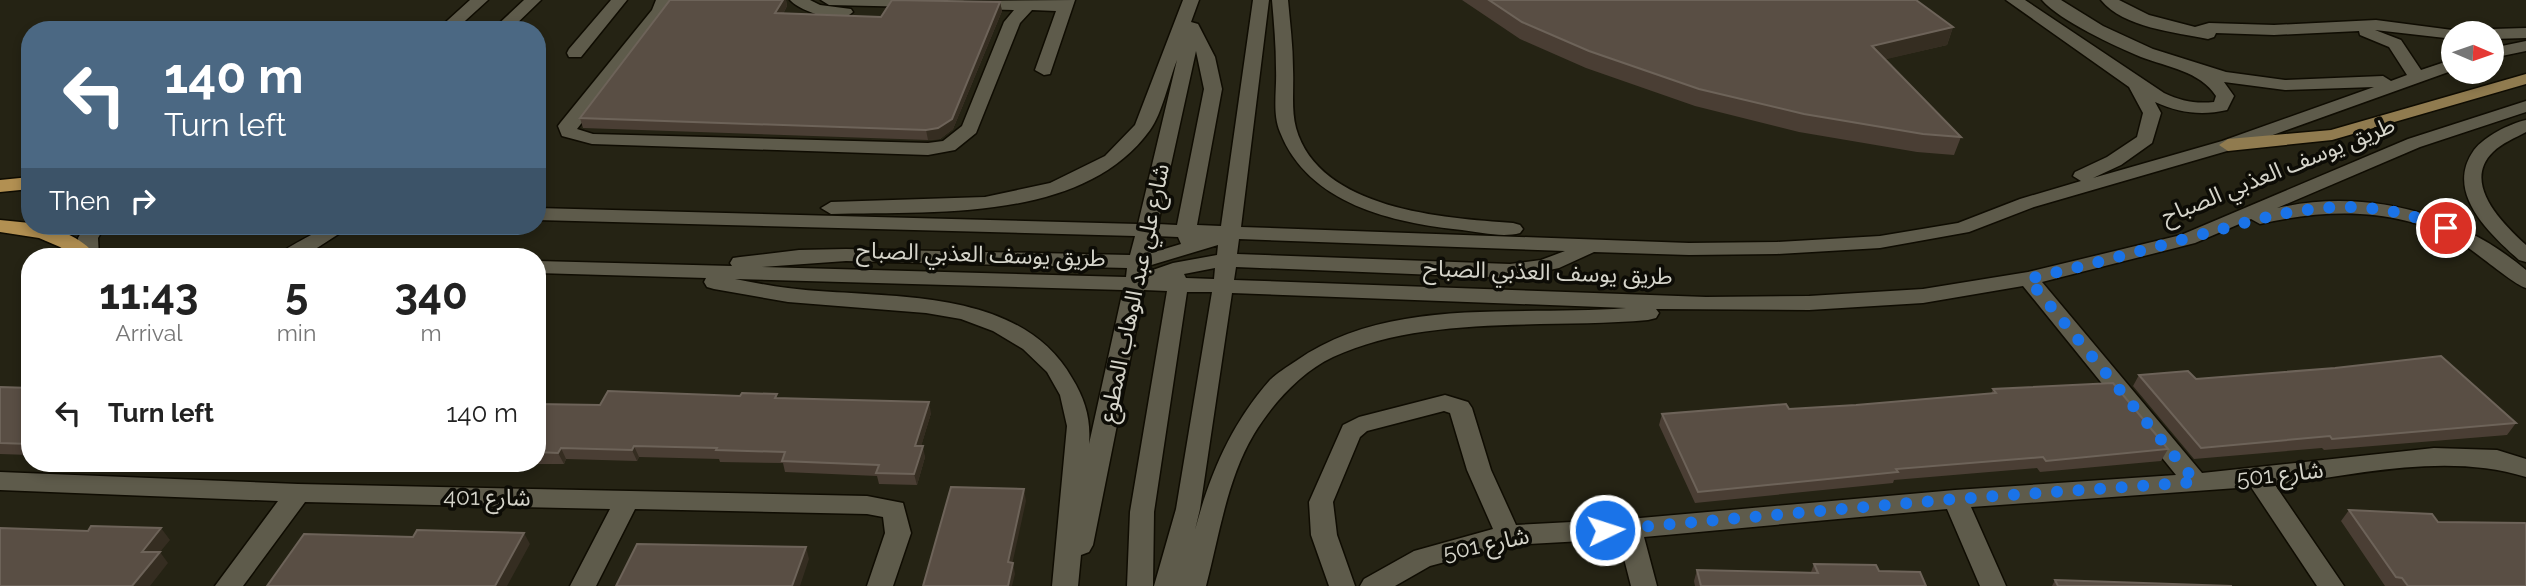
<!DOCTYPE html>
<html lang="en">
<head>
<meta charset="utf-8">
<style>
  body { margin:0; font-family:Raleway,"Noto Sans Arabic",sans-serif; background:#f6f6f6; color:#222; height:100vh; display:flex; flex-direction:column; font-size:26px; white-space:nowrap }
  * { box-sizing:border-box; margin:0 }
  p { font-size:23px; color:#767676 }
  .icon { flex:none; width:38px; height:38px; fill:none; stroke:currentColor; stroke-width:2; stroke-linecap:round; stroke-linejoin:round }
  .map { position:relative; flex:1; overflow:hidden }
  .details { position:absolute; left:21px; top:248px; width:525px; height:224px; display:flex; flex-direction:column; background:#fff; border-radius:28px; box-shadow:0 4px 10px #0003 }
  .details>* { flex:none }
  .top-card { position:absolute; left:21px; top:21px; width:525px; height:214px; border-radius:28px; box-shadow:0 4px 10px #0003; background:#4b6883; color:#fff; overflow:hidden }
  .needle { width:46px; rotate:92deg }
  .fabs { position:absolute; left:2441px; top:21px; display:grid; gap:14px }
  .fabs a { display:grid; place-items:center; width:63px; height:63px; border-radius:50%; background:#fff; box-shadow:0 4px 10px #0003; font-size:35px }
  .pin { position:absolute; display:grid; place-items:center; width:60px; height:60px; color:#fff; margin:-30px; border:4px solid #fff; border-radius:50%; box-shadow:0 2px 7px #0007 }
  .me { position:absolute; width:77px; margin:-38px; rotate:86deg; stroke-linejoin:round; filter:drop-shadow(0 0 5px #0008) }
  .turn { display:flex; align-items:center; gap:24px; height:147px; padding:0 28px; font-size:32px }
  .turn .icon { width:91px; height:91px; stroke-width:2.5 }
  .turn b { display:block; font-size:49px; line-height:60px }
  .then { display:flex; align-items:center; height:66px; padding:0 28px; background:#0003; gap:14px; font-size:26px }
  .eta { display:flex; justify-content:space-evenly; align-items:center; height:119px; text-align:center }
  .eta b { font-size:42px; font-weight:700; line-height:49px }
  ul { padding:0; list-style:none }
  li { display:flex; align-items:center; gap:21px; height:91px; padding:0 28px }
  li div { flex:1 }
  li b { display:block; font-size:26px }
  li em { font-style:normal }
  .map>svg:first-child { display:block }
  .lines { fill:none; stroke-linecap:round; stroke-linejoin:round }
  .minor-casing { stroke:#0f0c02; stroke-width:3 }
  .major-casing { stroke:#0f0c02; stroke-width:3 }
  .highway-casing { stroke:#0f0c02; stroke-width:3 }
  .minor { fill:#5e5b4b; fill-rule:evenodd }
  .major { fill:#907b4f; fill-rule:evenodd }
  .highway { fill:#b29052; fill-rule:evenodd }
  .wall { fill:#4a3e34 }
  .shaded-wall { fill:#352d21 }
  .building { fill:#594e44; stroke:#6d6359; stroke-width:2 }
  .route { stroke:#1a73e8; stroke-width:12; stroke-dasharray:0 21.6 }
  .labels { text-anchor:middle; stroke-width:7; stroke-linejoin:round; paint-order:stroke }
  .street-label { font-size:23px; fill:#d5d4ca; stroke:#0d0c06 }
</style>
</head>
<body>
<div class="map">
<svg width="2526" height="586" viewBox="0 0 2526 586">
  <rect width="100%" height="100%" fill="#252314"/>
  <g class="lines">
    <g class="minor-casing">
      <path id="minor" d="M470 0H488L455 30H437Z
        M524 0H541L510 30H492Z
        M611 0H627L581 57H569L567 53 569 49Z
        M656 0H672L668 11 577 129 593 134 928 143 943 141 962 126 1004 22 1014 10 971 9 963 4 965 1 1075 0 1050 74 1044 75 1035 70 1056 11 1032 10 1020 23 976 133 955 150 928 155 592 144 562 136 558 126 561 122 652 10Z
        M790 0H810L820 5 851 9 853 12C840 25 801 12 790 0Z
        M821 0H925L926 2 918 7 829 5Z
        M1183 0H1199L1191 22 1198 24 1215 57 1222 89 1197 225 1221 226 1253 0H1269L1241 227 1689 243 1777 242 1880 236 1958 223 2020 199 2081 181 2073 176 2075 172 2107 157 2137 137 2143 113 2129 87 2006 0H2025L2164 93C2181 101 2195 104 2214 102L2216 96C2200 71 2167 67 2141 57 2115 46 2060 21 2042 0H2061L2103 26 2153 49 2226 72 2285 80 2383 76 2391 81 2407 75 2389 47 2360 35 2359 31 2274 35 2216 33 2214 37 2208 39C2175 32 2124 28 2101 0H2119L2149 15 2195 27 2209 23 2274 25 2376 20 2460 31 2462 33H2454V39L2375 30 2401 40 2421 70 2454 59V70L2234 149 2034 207 1969 232 1880 248 1777 254 1689 255 1594 252 1559 268 1510 278 1236 267 1234 280 1706 297 1809 296 1923 289 2028 272 2181 235 2408 139 2526 101V112L2420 147 2277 208C2366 188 2457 212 2526 270V288C2513 284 2480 255 2464 245 2402 207 2329 208 2260 224L2251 219 2195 243 2042 282 2202 473 2434 448 2497 450 2526 459V477C2446 452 2356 475 2275 485L2344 586H2317L2251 487 1971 507 2006 586H1980L1947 509 1644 537 1657 586H1631L1619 539 1508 545 1430 566 1395 586H1360L1364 579 1414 551 1493 529 1467 470 1450 413 1444 411 1367 431 1360 437 1333 502 1337 535 1355 586H1329L1311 535 1309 502 1343 425 1359 417 1445 395 1468 402 1472 408 1491 470 1516 525 1629 519 1955 490 2176 475 2023 286 1923 303 1809 310 1656 309 1659 313 1656 318 1648 320C1548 329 1425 314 1333 357 1301 372 1272 404 1254 434 1227 479 1219 536 1206 586H1154L1176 509 1212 292H1187L1154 512 1153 586H1127L1130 512 1167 291 1144 290 1093 545 1089 552 1081 555 1078 586H1052L1067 426 1060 395 1047 372 1023 349 993 331 961 319 926 313 788 302 714 289 707 287 704 282 706 278 537 273V261L732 266 730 263 733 258 740 257 799 250 846 249 1130 255 1135 236 537 220V208L1138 224 1177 60C1169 80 1162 114 1150 130 1083 223 933 211 831 214L821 208 831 202 985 197 1050 183 1105 156 1135 125ZM1196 51 1204 89 1177 225 1158 224ZM2224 82 2285 90 2374 87 2222 141 2093 178 2121 165 2152 143 2161 113 2155 102C2179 113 2202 116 2227 110L2234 96ZM1155 236 1178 237 1181 244 1151 253ZM1239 239 1565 251 1541 260 1510 264 1237 254ZM1218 245 1217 255 1173 263 1147 272 1148 266ZM846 261 1127 268 1126 277 762 267ZM1215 268 1214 279 1186 278 1184 274ZM735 279 1123 290 1089 444C1091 419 1085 399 1072 378 1018 283 880 300 788 288 770 286 752 282 735 279ZM1232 293 1626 308C1519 317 1389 295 1296 361 1287 367 1277 373 1270 380 1231 424 1210 474 1195 530L1200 509Z
        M1272 0H1288C1290 23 1293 46 1293 69 1294 89 1291 109 1296 128 1319 210 1444 218 1513 223L1520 225 1523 229 1520 233C1502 238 1480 232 1462 230 1393 223 1308 204 1280 132 1272 113 1277 90 1276 69 1276 46 1274 23 1272 0Z
        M2526 28V38L2492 39V33H2484L2492 29Z
        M2526 41V51L2492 58V48Z
        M2526 120V132C2515 138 2502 143 2493 152 2461 183 2503 224 2526 245V262L2519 260C2489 233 2444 192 2474 150 2485 136 2509 124 2526 120Z
        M85 226H105L98 238 99 257H79L78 238Z
        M328 226H351L303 257H276C282 249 316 233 328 226Z
        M0 472 298 484 867 496 903 503 911 533 893 586H867L885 533 883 517 867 514 635 509 596 586H570L610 509 305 502 243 586H215L278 501 0 490Z"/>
    </g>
    <g class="major-casing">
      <path id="major" d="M2526 74V84L2332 140 2228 151 2219 145 2228 139 2331 130Z"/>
    </g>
    <g class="highway-casing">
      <path id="highway" d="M30 177V189L0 192V180Z
        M0 220 30 223V226C54 226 83 237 97 257H75L60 247 39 238 0 232Z"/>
    </g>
    <use href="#minor" class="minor"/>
    <use href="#major" class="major"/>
    <use href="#highway" class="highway"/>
  </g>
  <path class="wall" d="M670 0H786L787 6 783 14 881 17 1000 2 1002 11 953 129 940 139 928 140 583 128 580 118Z
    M1462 0H1916L1953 27 1947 45 1885 59 1961 137 1954 155 1917 152 1799 132 1695 106 1586 68 1520 39Z
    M2139 375 2196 379 2516 423 2507 435 2324 450 2322 448 2194 459 2133 386Z
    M0 387 30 388V455L0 454Z
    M1993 389 2168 449 2161 461 2040 472 2037 468 1894 480 1893 483 1695 503 1659 425 1662 414 1789 409 1856 405 1991 394Z
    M778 398 931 413 921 446 925 457 917 485 879 484 877 476 785 472 783 463 720 462 719 459 639 457 637 461 566 459 564 464H537V404L600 405Z
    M417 464H492L491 465Z
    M2349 510 2438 522 2526 586H2385L2341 521Z
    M1814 564 1879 571 1926 586H1695L1694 581 1697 570 1811 572Z
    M2055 580 2232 586H2052Z"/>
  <path class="shaded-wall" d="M783 0H786L787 6 778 23 775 13Z
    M1000 2 1002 11 953 129 940 139 928 140 926 130Z
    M1953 27 1947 45 1866 64 1872 46Z
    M929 402 931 413 918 457 915 446Z
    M634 446 639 457 637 461 632 450Z
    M923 446 925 457 917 485 914 474Z
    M561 448 566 459 564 464 558 453Z
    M1024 489 1026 501 1010 574 1008 562Z
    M161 528 170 540 160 552 168 563 150 586H132L142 552Z
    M524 533 530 544 507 586H495Z
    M806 547 809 559 800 586H792Z
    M1013 563 1015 574 1012 586H1008Z"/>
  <path class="building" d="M670 0H783L775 13 881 17 892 0 1000 2 952 119 938 128 926 130 580 118Z
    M1489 0H1916L1953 27 1872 46 1961 137 1923 134 1804 114 1699 89 1589 51 1522 22Z
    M2441 356 2516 423 2332 439 2330 436 2201 448 2139 375 2188 371 2196 379 2335 368Z
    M2113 383 2168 449 2046 461 2043 457 1896 469 1898 472 1698 492 1662 414 1786 404 1789 409 1856 405 1996 393 1993 389Z
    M0 387 30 388V444L0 443Z
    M608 391 740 396 742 393 777 394 775 398 929 402 915 446H923L914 474 876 473 879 465 782 461 785 452 716 450 717 448 634 446 632 450 561 448 558 453 537 452V404L600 405Z
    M951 487 1024 489 1008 562 1013 563 1008 586H923Z
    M2349 510 2432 514 2438 522 2525 523 2526 524V586H2408L2402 578 2396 577Z
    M91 526 161 528 142 552H160L132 586H0V528L88 531Z
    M417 530 524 533 495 586H267L304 534 413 537Z
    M637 544 806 547 792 586H616Z
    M1814 564 1876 565 1879 571 1920 572 1926 586H1701L1697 570 1818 573Z
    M2055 580 2232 586H2058Z"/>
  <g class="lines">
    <path class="route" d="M1605 530 1955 499 2196 482 2028 279C2081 267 2133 253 2185 239 2281 213 2349 188 2446 228"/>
  </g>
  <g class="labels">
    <g class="street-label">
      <text transform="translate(2278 170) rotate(-22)" y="8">طريق يوسف العذبي الصباح</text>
      <text transform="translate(981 254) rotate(2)" y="8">طريق يوسف العذبي الصباح</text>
      <text transform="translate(1548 272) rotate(2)" y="8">طريق يوسف العذبي الصباح</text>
      <text transform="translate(1134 293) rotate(-78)" y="8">شارع علي عبد الوهاب المطوع</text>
      <text transform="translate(2280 474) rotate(-6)" y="8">شارع 501</text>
      <text transform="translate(487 497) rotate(1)" y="8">شارع 401</text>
      <text transform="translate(1486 544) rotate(-12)" y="8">شارع 501</text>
    </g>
  </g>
</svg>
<div class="fabs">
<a><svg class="needle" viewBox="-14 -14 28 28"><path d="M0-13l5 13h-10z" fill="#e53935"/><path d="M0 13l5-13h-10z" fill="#767676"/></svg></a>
</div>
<div class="pin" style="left:2446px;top:228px;background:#d93025"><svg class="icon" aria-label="arrive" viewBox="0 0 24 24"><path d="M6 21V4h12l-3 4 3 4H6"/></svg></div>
<svg class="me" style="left:1605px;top:530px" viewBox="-20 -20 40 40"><circle r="17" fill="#1a73e8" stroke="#fff" stroke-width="3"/><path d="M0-11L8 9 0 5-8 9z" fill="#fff"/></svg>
<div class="top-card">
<div class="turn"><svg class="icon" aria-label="left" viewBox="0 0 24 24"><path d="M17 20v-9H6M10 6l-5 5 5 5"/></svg><div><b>140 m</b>Turn left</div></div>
<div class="then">Then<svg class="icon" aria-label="right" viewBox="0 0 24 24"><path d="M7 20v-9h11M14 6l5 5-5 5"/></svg></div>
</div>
<section class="details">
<div class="eta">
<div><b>11:43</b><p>Arrival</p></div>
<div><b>5</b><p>min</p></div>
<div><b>340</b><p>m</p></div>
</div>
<ul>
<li><svg class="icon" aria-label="left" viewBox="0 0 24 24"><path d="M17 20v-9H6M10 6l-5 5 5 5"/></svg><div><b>Turn left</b></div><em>140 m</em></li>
</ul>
</section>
</div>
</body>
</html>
